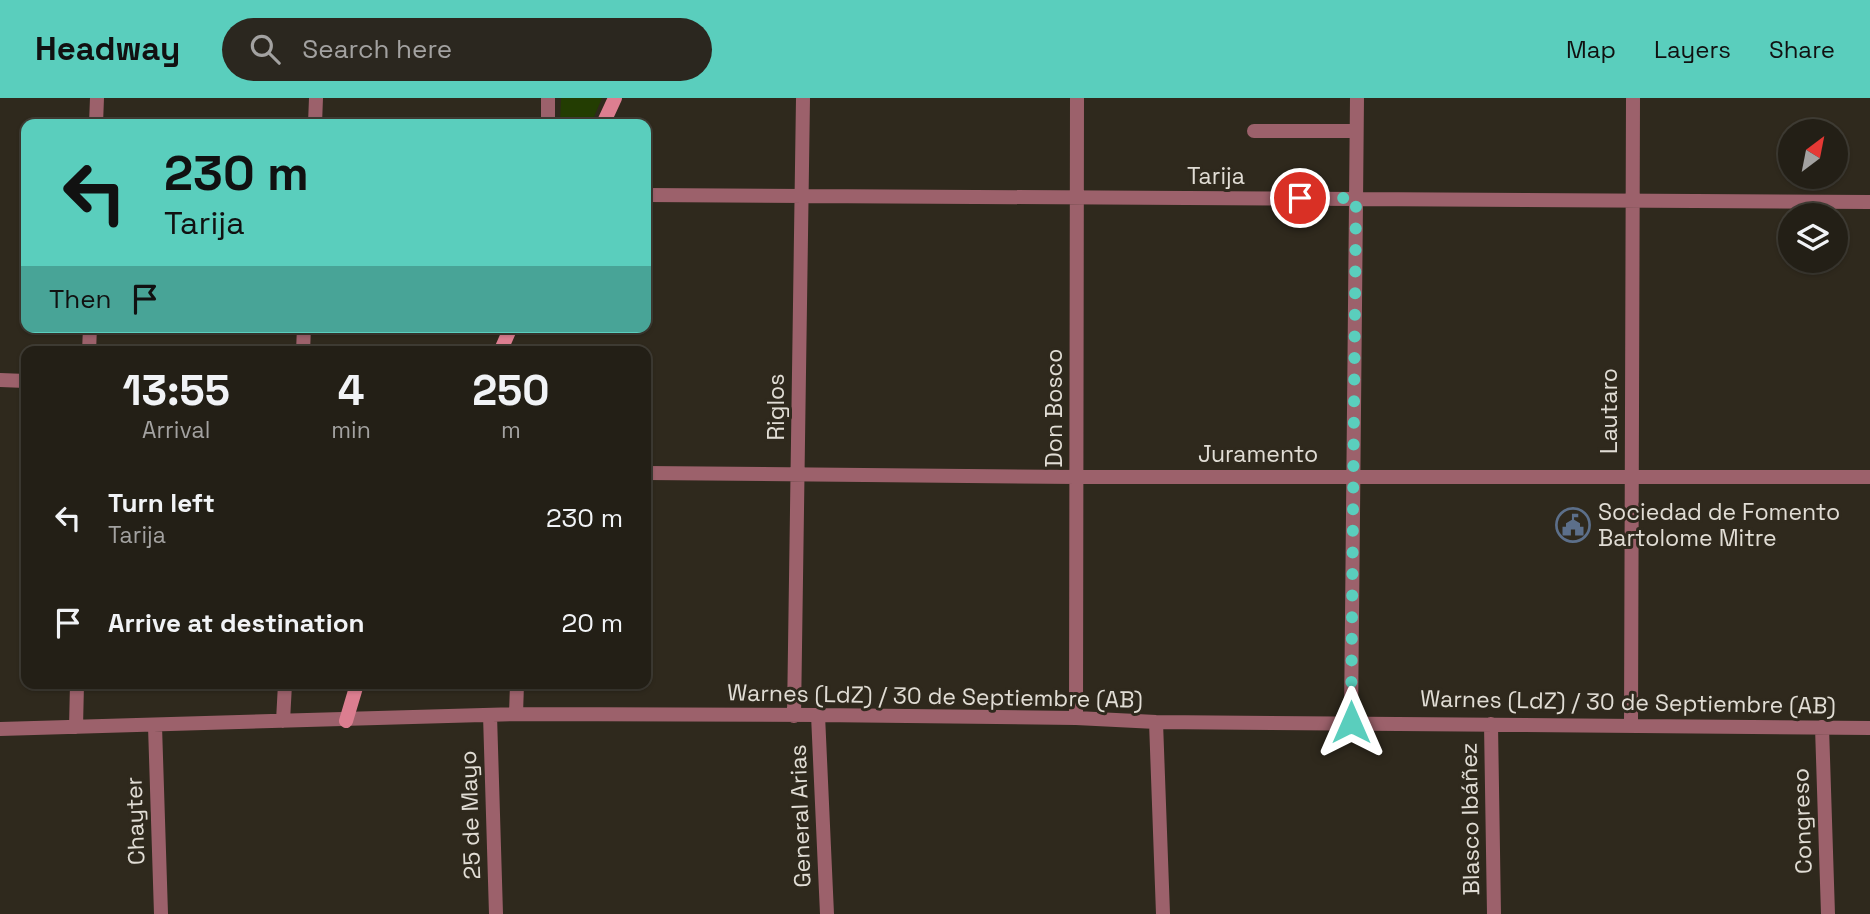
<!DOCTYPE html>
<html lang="en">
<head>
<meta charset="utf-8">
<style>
  body { margin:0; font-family:"Space Grotesk",sans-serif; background:#2b271f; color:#f1f3f6; height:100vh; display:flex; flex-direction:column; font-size:26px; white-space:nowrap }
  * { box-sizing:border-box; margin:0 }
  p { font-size:23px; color:#a3a2a1 }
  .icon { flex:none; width:38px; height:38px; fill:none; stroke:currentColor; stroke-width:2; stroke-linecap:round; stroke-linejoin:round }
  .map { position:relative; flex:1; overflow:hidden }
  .panel { position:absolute; left:21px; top:248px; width:630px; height:343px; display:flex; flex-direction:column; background:#231f16; border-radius:14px; box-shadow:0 2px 5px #0004,0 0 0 2px #403d35 }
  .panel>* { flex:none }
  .top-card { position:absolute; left:21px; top:21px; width:630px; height:214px; border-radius:14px; box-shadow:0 2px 5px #0004,0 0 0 2px #403d35; background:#5acebd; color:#111; overflow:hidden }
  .needle { width:46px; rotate:32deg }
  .fabs { position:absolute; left:1778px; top:21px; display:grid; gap:14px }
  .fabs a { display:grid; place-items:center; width:70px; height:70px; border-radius:50%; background:#231f16; box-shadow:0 2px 5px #0004,0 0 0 2px #403d35; font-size:35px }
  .pin { position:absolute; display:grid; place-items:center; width:60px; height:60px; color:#fff; margin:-30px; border:4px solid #fff; border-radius:50%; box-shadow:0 2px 7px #0007 }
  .me { position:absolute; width:77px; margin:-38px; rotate:0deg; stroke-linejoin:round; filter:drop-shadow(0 0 5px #0008) }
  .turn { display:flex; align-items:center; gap:24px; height:147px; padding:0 28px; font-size:32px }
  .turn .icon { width:91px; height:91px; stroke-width:2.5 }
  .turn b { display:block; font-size:49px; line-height:60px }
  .then { display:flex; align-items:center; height:66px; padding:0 28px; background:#0003; gap:14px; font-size:26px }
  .eta { display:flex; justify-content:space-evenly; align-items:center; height:119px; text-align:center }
  .eta b { font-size:42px; font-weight:600; line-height:49px }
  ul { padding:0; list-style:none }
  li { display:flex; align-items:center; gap:21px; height:105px; padding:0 28px }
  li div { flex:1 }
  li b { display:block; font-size:26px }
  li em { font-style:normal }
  header { display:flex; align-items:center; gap:42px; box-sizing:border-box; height:98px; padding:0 35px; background:#5acebd; color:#111 }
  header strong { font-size:33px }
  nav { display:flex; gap:38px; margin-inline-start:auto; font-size:24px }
  .search { width:490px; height:63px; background:#2b271f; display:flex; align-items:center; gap:18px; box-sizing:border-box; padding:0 24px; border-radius:38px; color:#a3a2a1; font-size:26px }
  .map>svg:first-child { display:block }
  .green { fill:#233d02 }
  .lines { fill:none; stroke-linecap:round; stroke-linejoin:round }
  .street { stroke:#9c616b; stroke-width:14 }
  .secondary { stroke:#dc7e90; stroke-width:14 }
  .route { stroke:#5acebd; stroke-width:12; stroke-dasharray:0 21.6 }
  .labels { text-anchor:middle; stroke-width:6; stroke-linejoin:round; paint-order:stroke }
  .street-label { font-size:23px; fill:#e1ddd5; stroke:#2f291d }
  .poi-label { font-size:23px; fill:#e1ddd5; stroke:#2f291d; text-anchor:start }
</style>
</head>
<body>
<header>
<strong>Headway</strong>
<div class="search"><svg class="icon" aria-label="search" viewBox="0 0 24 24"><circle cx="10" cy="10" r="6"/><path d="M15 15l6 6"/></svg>Search here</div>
<nav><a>Map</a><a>Layers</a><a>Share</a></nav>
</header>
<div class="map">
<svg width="1870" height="816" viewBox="0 0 1870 816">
  <rect width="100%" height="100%" fill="#2f291d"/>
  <path class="green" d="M561 0H602L591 26H560Z"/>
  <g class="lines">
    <path class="street" d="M96 26 97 0
      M315 26 316 0
      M548 26V0
      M1254 33H1356
      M646 97 1870 104
      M89 254 90 229
      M303 254 304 229
      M0 282 26 283
      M646 375 1076 379H1870
      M516 616 517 586
      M490 617 496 816
      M818 617 827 816
      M794 618 803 0
      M1076 620 1077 0
      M283 623 285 586
      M1156 624 1163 816
      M1351 624 1357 0
      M1491 626 1494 816
      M1631 627 1633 0
      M155 628 161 816
      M76 629 77 586
      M1822 629 1828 816
      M0 631 516 616 818 617 1076 620 1156 624 1870 630"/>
    <path class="secondary" d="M603 26 615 0
      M500 254 511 229
      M346 623 357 586"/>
  </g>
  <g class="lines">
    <path class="route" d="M1300 100H1356L1351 624"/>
  </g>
  <defs>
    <g id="civic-ring" transform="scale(1.75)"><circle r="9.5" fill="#2f291d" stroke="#5c6f8a" stroke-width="1.5"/><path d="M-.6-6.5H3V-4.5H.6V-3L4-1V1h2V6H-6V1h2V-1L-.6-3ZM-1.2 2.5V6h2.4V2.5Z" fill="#5c6f8a"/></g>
  </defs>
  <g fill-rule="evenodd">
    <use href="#civic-ring" x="1573" y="427"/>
  </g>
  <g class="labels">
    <g class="street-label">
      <text x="1216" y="86">Tarija</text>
      <text transform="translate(776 309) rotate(-90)" y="8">Riglos</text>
      <text transform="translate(1054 310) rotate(-90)" y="8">Don Bosco</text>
      <text transform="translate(1609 313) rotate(-90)" y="8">Lautaro</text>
      <text x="1258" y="364">Juramento</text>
      <text transform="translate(935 598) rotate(1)" y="8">Warnes (LdZ) / 30 de Septiembre (AB)</text>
      <text transform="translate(1628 604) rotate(1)" y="8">Warnes (LdZ) / 30 de Septiembre (AB)</text>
      <text transform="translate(470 717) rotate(-92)" y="8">25 de Mayo</text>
      <text transform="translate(800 718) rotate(-92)" y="8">General Arias</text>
      <text transform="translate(1470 721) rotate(-91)" y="8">Blasco Ibáñez</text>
      <text transform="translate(135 723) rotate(-92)" y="8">Chayter</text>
      <text transform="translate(1802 723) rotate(-92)" y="8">Congreso</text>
    </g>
    <g class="poi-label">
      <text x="1598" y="422">Sociedad de Fomento<tspan x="1598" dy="26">Bartolome Mitre</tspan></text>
    </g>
  </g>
</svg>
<div class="fabs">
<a><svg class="needle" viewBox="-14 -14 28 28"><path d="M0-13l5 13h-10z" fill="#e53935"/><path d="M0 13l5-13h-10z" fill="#a3a2a1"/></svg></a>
<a><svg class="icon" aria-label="layers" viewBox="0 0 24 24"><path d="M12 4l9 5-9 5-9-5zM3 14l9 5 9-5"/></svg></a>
</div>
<div class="pin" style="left:1300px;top:100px;background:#d93025"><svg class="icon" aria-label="arrive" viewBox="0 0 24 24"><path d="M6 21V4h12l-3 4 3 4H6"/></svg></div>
<svg class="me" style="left:1351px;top:624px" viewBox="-20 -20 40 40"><path d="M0-17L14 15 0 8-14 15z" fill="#5acebd" stroke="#fff" stroke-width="4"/></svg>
<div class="top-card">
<div class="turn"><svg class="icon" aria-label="left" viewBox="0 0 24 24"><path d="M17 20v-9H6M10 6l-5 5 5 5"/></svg><div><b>230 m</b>Tarija</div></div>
<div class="then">Then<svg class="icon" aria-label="arrive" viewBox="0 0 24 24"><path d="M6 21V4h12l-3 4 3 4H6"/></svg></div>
</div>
<section class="panel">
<div class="eta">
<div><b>13:55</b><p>Arrival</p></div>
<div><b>4</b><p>min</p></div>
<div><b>250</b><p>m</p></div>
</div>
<ul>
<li><svg class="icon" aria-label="left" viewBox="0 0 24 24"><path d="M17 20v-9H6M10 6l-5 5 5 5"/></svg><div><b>Turn left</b><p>Tarija</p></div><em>230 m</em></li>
<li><svg class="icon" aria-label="arrive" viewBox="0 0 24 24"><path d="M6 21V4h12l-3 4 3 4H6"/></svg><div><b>Arrive at destination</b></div><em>20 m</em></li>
</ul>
</section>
</div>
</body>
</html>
